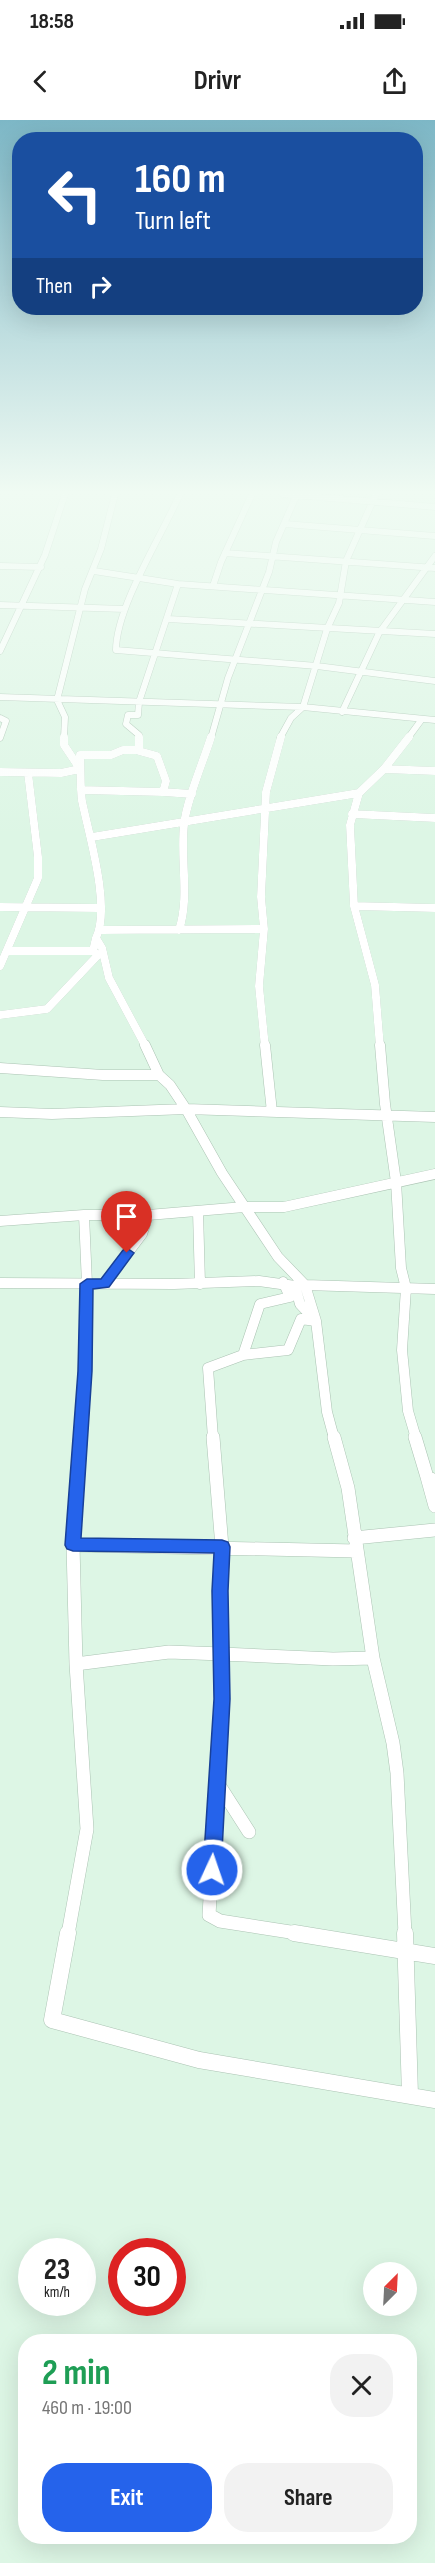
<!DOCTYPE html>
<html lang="en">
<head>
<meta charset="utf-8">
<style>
  body { margin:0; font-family:"Sofia Sans Condensed",sans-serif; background:#f2f2f2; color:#222; height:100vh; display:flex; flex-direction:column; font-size:22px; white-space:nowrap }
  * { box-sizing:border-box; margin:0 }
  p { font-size:20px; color:#767676 }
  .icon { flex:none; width:33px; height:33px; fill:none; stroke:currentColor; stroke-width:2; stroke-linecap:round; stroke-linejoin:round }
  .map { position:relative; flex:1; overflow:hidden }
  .sheet { position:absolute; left:18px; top:2214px; width:399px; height:210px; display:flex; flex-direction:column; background:#fff; border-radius:24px; box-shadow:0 6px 24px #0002 }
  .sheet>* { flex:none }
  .top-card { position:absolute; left:12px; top:12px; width:411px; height:183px; border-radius:24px; box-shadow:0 6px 24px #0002; background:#1a4fa0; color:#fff; overflow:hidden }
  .needle { width:39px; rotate:24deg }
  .fabs { position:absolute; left:363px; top:2142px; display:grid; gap:12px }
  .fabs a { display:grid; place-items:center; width:54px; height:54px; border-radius:50%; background:#fff; box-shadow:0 6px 24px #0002; font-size:30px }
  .speed { position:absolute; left:18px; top:2118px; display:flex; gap:12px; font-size:30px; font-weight:700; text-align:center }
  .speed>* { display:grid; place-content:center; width:78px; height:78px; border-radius:50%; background:#fff; box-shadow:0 6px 24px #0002; line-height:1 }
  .speed small { font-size:15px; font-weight:400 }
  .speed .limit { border:9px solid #d22; background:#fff; color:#111 }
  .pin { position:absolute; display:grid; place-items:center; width:51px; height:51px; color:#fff; margin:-62px -26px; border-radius:50% 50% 50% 0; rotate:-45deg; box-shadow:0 0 6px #0007 }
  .pin .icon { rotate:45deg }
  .me { position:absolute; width:66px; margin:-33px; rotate:3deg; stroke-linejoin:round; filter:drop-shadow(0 0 4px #0008) }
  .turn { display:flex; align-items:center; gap:21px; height:126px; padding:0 24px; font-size:27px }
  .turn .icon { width:78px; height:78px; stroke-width:2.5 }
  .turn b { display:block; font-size:42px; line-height:51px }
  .then { display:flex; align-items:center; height:57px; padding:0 24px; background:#0003; gap:12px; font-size:22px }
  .round { display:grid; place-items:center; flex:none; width:63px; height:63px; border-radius:24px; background:#f2f2f2 }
  .headline { display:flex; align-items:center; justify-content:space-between; height:102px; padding:0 24px }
  h1 { font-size:36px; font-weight:700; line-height:45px; color:#1e9e55 }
  .cta { display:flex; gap:12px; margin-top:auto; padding:12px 24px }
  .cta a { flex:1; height:69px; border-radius:24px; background:#2563eb; color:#fff; font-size:24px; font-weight:700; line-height:69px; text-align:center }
  .cta a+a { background:#f2f2f2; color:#222 }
  .status { display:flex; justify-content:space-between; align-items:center; height:42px; padding:0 30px; background:#fff; direction:ltr }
  .status svg { height:16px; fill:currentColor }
  header { display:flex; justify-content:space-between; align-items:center; height:78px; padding:0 24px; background:#fff; font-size:27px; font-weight:700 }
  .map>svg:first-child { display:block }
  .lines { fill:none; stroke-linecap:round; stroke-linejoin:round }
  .minor-far4-casing { stroke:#abc3b3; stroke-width:7 }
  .minor-far3-casing { stroke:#abc3b3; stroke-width:8 }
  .minor-far2-casing { stroke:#abc3b3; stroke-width:11 }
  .minor-far1-casing { stroke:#abc3b3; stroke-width:14 }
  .minor-casing { stroke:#abc3b3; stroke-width:17 }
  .minor-far4 { stroke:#fff; stroke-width:6 }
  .minor-far3 { stroke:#fff; stroke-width:8 }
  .minor-far2 { stroke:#fff; stroke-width:10 }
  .minor-far1 { stroke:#fff; stroke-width:13 }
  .minor { stroke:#fff; stroke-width:16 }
  .route { fill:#2563eb; stroke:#184099; stroke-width:1.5 }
</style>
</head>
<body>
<div class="status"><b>18:58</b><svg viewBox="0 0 49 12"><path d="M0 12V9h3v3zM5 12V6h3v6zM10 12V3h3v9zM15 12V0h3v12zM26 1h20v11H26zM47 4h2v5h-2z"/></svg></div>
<header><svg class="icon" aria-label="back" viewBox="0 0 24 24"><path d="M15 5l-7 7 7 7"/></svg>Drivr<svg class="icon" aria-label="share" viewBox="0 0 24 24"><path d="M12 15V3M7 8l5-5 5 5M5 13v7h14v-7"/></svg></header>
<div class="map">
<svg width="435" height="2443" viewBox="0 0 435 2443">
  <rect width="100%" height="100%" fill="#ddf6e5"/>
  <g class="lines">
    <g class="minor-far4-casing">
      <path id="minor-far4" d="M180 374C162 415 116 487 116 530L317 546 435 561
        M283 374 435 387
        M285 404 435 416
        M225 433 435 448
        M0 446 41 447
        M94 451 178 464 435 482
        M213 466 221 442 252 374
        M0 485 125 489
        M168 499 435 514
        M0 531 45 435 65 374
        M0 577 303 587 435 600
        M342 592 379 513 435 436
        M0 598 6 601 0 618
        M64 618 65 597 57 580 85 469 101 429 115 374
        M139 618V615L126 604 128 595H138L139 582 178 464
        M211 618 228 558 269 452 276 422 297 374
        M280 618 291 598 303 587 327 509 339 483 346 441 376 374
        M408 618 422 599"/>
    </g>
    <g class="minor-far3-casing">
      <path id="minor-far3" d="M64 617V625L80 649
        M139 617V631L157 636 166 661 163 672 192 674
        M138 630H123L111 635H80C81 650 80 667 82 681 89 715 111 787 96 818L102 828 109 858 146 927
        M384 649 435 651
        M0 652 61 653 80 649
        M81 670 163 672
        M352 694 435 698
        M92 717 359 673
        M354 786 435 788
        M0 787 98 788
        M100 810 264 809
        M179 810C190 777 180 739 184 705 186 681 204 640 211 617
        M8 831H93
        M0 846 38 758V737L28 653
        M0 895 47 889 98 835 93 831 96 818
        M265 927 259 866 264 809 261 777 266 672 281 617
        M380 927 375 865 354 786 350 705 359 673 384 649 409 617"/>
    </g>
    <g class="minor-far2-casing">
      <path id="minor-far2" d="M145 925 159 955 170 965 186 989 222 1053 278 1137 305 1165 316 1201 327 1292 334 1318
        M265 925 272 992
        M380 925 385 984 396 1062 401 1148 406 1168 402 1230 408 1291 416 1318
        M0 948 103 955H159
        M0 992 52 994 186 989 435 997
        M198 1091 200 1164
        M0 1101 84 1095H148L244 1087H284L435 1054
        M0 1163 174 1164 259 1161 295 1166 300 1184 314 1199
        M105 1163 142 1114 148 1095
        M305 1165 435 1169
        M243 1235 260 1184 290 1177 283 1162
        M80 1318 87 1164 84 1095
        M213 1318 208 1248 243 1235 288 1230 301 1199 316 1201"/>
    </g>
    <g class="minor-far1-casing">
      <path id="minor-far1" d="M334 1317 348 1368 373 1538 393 1623 397 1653 405 1814
        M415 1317 427 1357 435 1361
        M427 1357 435 1386
        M354 1418 435 1410
        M73 1425 356 1431
        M76 1544 169 1532 222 1534 220 1471 222 1427 213 1317
        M217 1662 249 1712
        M68 1814 87 1709 76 1544 73 1425 81 1317
        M303 1814 220 1801 209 1795 222 1579V1534L333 1539 373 1538"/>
    </g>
    <g class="minor-casing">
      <path id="minor" d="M68 1813 52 1900 199 1940 435 1980
        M294 1813 435 1836
        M405 1813 410 1975"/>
    </g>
    <use href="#minor-far4" class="minor-far4"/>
    <use href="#minor-far3" class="minor-far3"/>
    <use href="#minor-far2" class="minor-far2"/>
    <use href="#minor-far1" class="minor-far1"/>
    <use href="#minor" class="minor"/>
  </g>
  <linearGradient id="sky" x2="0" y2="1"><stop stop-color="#7db7c6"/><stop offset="0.52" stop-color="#f0fbf3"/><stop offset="1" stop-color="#f0fbf3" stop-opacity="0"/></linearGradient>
  <rect width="435" height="716" fill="url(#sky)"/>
  <path class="route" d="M127 1128 134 1133 109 1167 93 1169 92 1251 81 1418 222 1420 228 1422 230 1427 228 1471 230 1579 221 1750 218 1757 212 1759 205 1757 203 1750 214 1579 212 1471 214 1433 73 1431 67 1429 65 1425 78 1251 80 1164 87 1159H101L123 1130Z"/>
</svg>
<div class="fabs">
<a><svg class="needle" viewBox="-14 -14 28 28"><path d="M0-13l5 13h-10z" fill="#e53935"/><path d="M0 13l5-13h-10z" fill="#767676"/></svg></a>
</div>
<div class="speed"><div>23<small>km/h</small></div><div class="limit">30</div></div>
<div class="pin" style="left:127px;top:1133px;background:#d93025"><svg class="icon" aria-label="arrive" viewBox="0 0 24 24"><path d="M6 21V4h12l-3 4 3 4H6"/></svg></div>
<svg class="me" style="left:212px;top:1750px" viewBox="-20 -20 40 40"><circle r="17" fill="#2563eb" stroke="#fff" stroke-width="3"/><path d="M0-11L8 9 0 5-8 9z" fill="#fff"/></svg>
<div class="top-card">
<div class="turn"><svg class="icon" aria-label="left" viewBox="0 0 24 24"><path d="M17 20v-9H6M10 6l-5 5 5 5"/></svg><div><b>160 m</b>Turn left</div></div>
<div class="then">Then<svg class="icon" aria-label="right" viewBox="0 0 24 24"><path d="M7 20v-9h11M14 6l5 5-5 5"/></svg></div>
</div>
<section class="sheet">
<div class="headline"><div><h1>2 min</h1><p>460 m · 19:00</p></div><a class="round"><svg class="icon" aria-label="close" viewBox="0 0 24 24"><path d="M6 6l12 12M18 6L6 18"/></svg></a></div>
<div class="cta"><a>Exit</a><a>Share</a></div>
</section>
</div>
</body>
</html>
